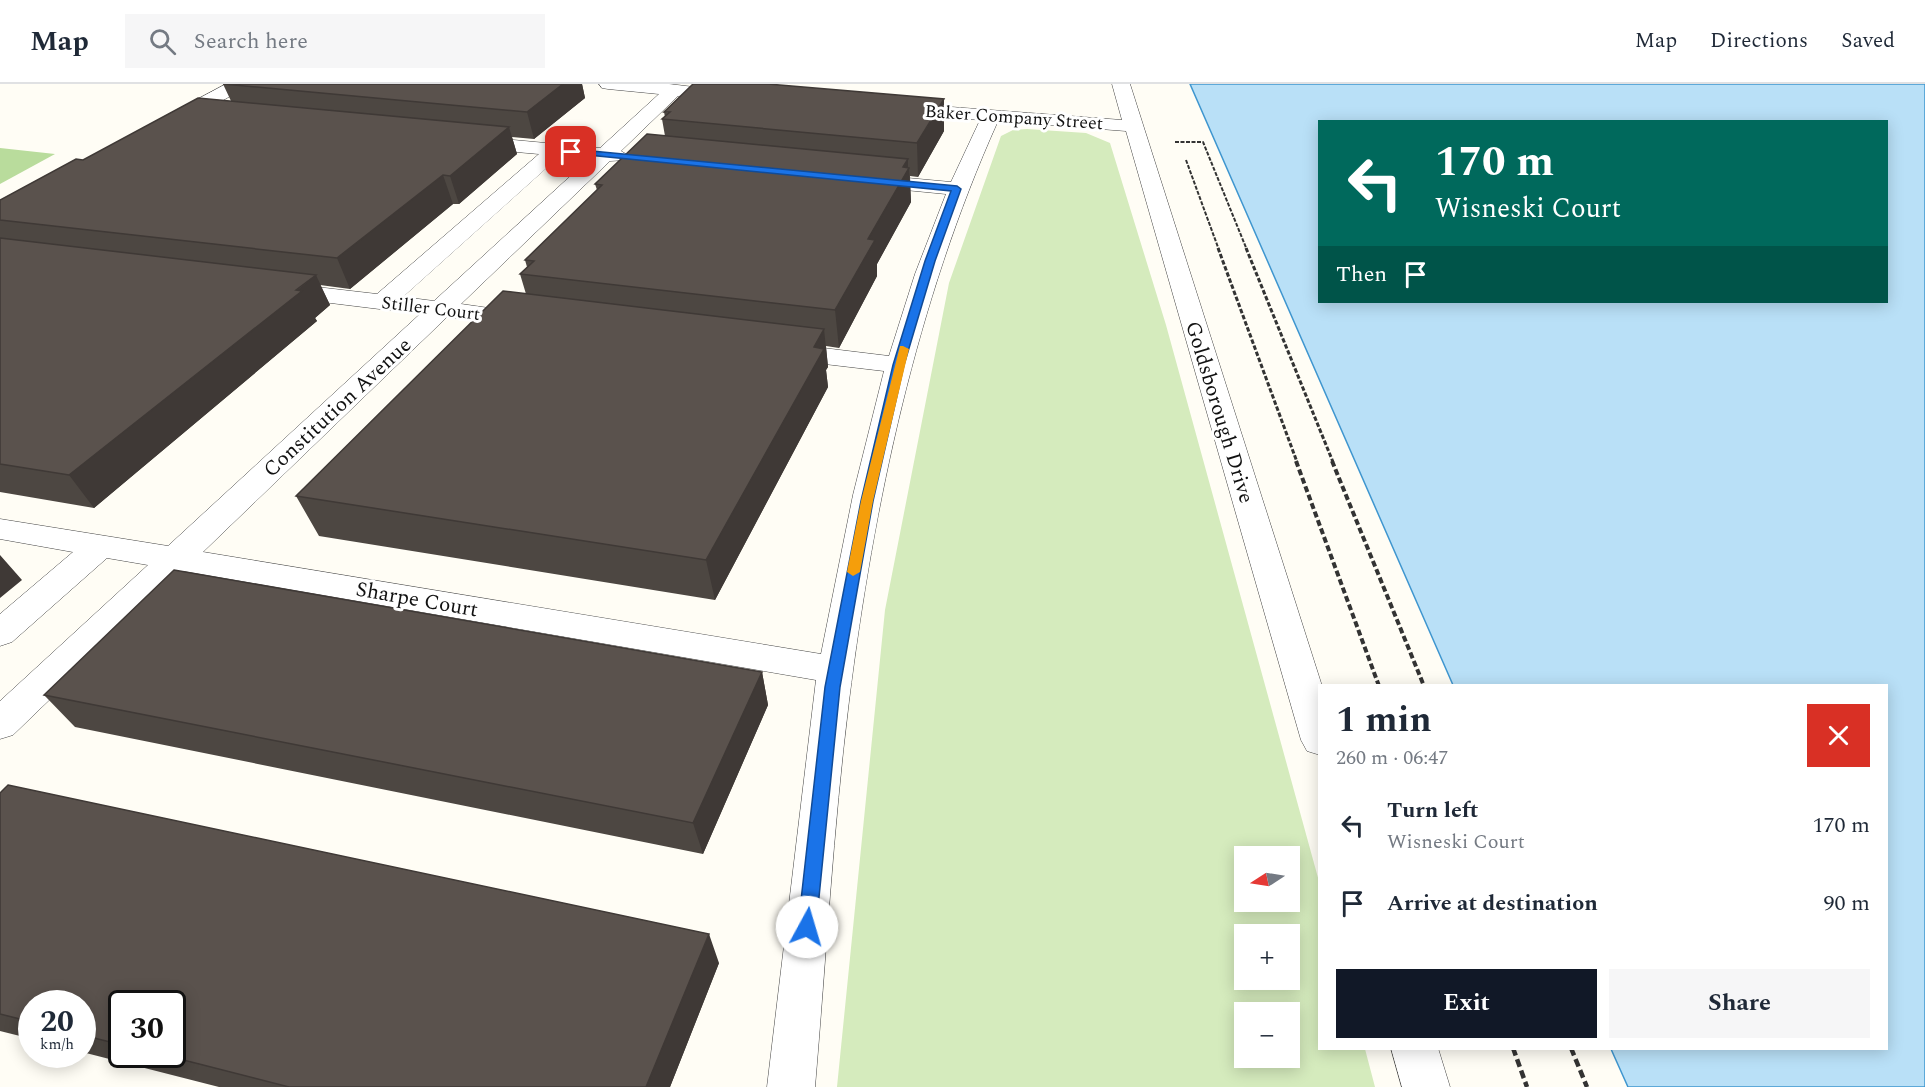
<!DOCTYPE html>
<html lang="en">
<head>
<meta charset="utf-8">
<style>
  body { margin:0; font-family:Spectral,serif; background:#f6f6f7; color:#1f2937; height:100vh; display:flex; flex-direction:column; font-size:22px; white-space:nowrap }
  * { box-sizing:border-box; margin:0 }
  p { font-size:20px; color:#747a83 }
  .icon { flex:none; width:33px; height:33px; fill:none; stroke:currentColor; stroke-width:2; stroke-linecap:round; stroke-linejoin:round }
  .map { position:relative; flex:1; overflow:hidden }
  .side { position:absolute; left:1318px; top:600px; width:570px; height:366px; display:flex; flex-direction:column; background:#fff; border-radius:0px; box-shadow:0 3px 15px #0003 }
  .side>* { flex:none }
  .hud { position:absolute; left:1318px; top:36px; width:570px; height:183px; border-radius:0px; box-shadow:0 3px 15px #0003; background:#00695c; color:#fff; overflow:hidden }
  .needle { width:39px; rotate:258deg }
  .fabs { position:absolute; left:1234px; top:762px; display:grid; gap:12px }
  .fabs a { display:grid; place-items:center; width:66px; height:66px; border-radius:0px; background:#fff; box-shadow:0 3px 15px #0003; font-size:30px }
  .speed { position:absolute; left:18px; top:906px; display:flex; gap:12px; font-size:30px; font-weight:700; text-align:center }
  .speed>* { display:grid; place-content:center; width:78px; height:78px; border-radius:50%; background:#fff; box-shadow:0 3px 15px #0003; line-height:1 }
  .speed small { font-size:15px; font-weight:400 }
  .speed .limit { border:3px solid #111; border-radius:9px; background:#fff; color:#111 }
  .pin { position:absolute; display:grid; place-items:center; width:51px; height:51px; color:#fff; margin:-26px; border-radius:12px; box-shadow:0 3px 9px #0006 }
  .me { position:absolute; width:66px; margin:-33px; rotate:6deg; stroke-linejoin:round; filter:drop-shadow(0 0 4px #0008) }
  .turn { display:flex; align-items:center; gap:21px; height:126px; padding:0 18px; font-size:27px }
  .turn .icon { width:78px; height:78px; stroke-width:2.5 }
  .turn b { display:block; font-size:42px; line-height:51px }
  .then { display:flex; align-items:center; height:57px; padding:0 18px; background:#0003; gap:12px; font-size:22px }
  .round { display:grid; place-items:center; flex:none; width:63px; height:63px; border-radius:0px; background:#f6f6f7 }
  .overview { display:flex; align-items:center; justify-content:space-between; height:102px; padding:0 18px }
  h1 { font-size:36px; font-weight:700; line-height:45px }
  .action { display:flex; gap:12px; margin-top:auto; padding:12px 18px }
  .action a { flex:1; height:69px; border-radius:0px; background:#111827; color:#fff; font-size:24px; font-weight:700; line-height:69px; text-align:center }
  .action a+a { background:#f6f6f7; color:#1f2937 }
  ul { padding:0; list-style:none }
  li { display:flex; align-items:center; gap:18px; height:78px; padding:0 18px }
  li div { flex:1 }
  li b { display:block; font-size:22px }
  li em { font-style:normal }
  header { display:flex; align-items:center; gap:36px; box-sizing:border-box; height:84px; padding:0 30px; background:#fff; border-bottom:2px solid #e0e1e3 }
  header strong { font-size:28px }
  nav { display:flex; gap:33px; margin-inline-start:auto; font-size:21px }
  .search { width:420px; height:54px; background:#f6f6f7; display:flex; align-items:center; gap:15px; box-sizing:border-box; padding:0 21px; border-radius:0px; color:#747a83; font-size:22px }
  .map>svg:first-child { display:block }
  .green { fill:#d5ebbd; fill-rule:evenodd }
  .forest { fill:#b9dc9c }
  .water { fill:#b9e0f7; stroke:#3f96cf; stroke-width:1.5; fill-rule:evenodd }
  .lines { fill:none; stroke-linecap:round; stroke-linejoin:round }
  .minor-casing { stroke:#444; stroke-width:1 }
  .path-far3 { stroke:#333; stroke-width:2; stroke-dasharray:4 1.5; stroke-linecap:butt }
  .path-far2 { stroke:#333; stroke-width:3; stroke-dasharray:4.5 2; stroke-linecap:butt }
  .path-far1 { stroke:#333; stroke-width:4; stroke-dasharray:6 3; stroke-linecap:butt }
  .path { stroke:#333; stroke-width:4.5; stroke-dasharray:8 4; stroke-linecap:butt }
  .minor { fill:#fff; fill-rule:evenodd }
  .wall { fill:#4d4742; fill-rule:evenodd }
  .shaded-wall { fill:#3f3936 }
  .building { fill:#5a524d; stroke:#3f3936; stroke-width:1.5 }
  .route { fill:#1a73e8; stroke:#114b97; stroke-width:1.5 }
  .slow { fill:#f59e0b }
  .labels { text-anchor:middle; stroke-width:6; stroke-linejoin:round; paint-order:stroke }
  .far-street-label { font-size:18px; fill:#111; stroke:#fff }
  .street-label { font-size:21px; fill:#111; stroke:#fff }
</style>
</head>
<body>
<header>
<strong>Map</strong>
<div class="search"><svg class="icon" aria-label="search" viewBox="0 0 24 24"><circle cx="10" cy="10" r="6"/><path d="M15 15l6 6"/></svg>Search here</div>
<nav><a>Map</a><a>Directions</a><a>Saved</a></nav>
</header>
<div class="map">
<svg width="1925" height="1003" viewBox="0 0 1925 1003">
  <rect width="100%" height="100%" fill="#fffdf5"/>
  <path class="green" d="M1027 45 1086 49 1110 59 1166 241 1320 801V964L1365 965 1375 1003H837L885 526 949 199 1001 52 1013 46ZM1245 772H1290V818H1245ZM1245 850H1290V896H1245ZM1245 928H1290V974H1245Z"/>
  <path class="forest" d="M0 64 55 70 0 100Z"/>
  <path class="water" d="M1190 0H1925V1003H1628L1611 965 1887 964V602L1453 601ZM1320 38H1887V218H1320Z"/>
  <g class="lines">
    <g class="minor-casing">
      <path id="minor" d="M226 0H248L245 4 180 40H166L164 36 166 32Z
        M599 0H669L694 3 697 7 694 11 678 12 621 67 629 72 626 76 610 77 461 220 531 230 534 235 531 240 522 242 447 233 203 468 821 570 853 411 884 287 782 275 773 272 769 267 773 262 782 259 889 272 915 190 946 110 864 102 857 100 854 96 857 92 864 90 951 98 980 36 898 29 892 28 889 24 892 20 898 19 1122 36 1112 0H1130L1322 602 1320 671 1307 667 1301 656 1126 47 998 37C916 219 874 419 849 617 833 745 826 875 815 1003H767L816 596 183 487 13 651 0 655V617L148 481 107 474 12 558 0 562V530L73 468 0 455V435L168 462 420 230 282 213 274 211 270 206 274 201 282 199 377 210 539 70 470 64 463 62 460 58 463 54 470 52 600 64 659 10 608 5 602 4ZM560 72 589 75 434 217 403 213Z
        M1391 964H1438L1450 1003H1402Z"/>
    </g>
    <path class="path-far3" d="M1175 58H1203L1247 166
      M1186 76 1219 166"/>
    <path class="path-far2" d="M1218 164 1297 378
      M1246 164 1333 378"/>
    <path class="path-far1" d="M1296 377 1379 602
      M1332 377 1424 602"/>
    <path class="path" d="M1513 964 1527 1003
      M1571 964 1587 1003"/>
    <use href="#minor" class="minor"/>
  </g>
  <path class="wall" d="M223 0H582L585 14 534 55 512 53 517 70 459 120H453L350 205 320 201 330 221 315 234 317 237 94 424 0 408V116L83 76 231 17Z
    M664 28 944 47 918 93 910 92 911 118 877 180V192L839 264 826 262 828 283 826 286 828 303 715 516 319 452 296 412 526 210 520 190 527 183 525 176 597 106 595 100 665 52 662 35 665 33Z
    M762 588 768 621 703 770 75 643 44 611Z
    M0 709 719 879 670 1003H219L82 968V920H32V955L0 947ZM122 920 172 970H122Z"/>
  <path class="shaded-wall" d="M563 0H582L585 14 534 55 527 28Z
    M944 15V47L918 93 917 59Z
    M509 43 517 70 459 120 450 92Z
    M908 75V86L909 84 911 118 877 180V192L839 264 835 226 868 155 903 83Z
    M443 91 453 120 350 205 337 174Z
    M316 191 330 221 315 234 317 237 94 424 69 391Z
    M824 245 828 283 826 286 828 303 715 516 706 476 814 263Z
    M0 471 22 496 0 514Z
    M762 588 768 621 703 770 693 739Z
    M709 850 719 879 670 1003H646Z"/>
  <path class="building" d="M223 0H563L527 28Z
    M693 0H768L944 15 917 59 662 35 670 28H664Z
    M198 14 509 43 450 92 443 91 337 174 0 136V116L76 75 83 76Z
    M647 50 908 75 903 83 909 84 868 155 875 156 835 226 520 190 534 177 525 176 602 101 595 100Z
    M0 154 316 191 296 206 302 207 69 391 0 380Z
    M503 207 824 245 814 263 824 265 706 476 296 412Z
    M174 486 762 588 693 739 44 611Z
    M8 701 709 850 646 1003H289L160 970H172V920H122V961L82 951V920H32V938L0 930V709Z"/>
  <path class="route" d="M571 65 957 102 961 105 935 177 904 281 873 417 840 603 816 843 814 849 807 851 801 849 798 843 825 603 861 417 893 281 925 177 951 107 568 69V66Z"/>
  <path class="slow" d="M900 262H903L909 265 873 417 860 488 853 492 847 488 861 417Z"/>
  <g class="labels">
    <g class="far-street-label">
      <text transform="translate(1014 33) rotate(4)" y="6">Baker Company Street</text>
      <text transform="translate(431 224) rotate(7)" y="6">Stiller Court</text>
    </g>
    <g class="street-label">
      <text transform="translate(337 323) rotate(-43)" y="7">Constitution Avenue</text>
      <text transform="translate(1220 328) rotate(73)" y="7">Goldsborough Drive</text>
      <text transform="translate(417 515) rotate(10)" y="7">Sharpe Court</text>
    </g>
  </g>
</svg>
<div class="fabs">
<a><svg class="needle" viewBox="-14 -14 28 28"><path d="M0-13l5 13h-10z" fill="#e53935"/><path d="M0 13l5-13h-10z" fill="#747a83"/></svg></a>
<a>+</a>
<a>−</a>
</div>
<div class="speed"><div>20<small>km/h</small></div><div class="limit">30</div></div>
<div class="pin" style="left:571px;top:68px;background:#d93025"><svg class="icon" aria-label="arrive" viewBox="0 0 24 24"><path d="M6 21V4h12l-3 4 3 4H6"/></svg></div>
<svg class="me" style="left:807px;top:843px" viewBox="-20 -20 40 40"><circle r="19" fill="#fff"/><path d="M0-13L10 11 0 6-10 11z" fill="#1a73e8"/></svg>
<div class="hud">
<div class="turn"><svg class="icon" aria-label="left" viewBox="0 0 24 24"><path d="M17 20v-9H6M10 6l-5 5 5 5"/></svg><div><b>170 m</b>Wisneski Court</div></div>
<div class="then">Then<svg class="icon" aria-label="arrive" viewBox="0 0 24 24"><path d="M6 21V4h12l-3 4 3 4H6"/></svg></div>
</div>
<section class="side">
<div class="overview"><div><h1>1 min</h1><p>260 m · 06:47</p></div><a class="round" style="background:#d93025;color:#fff"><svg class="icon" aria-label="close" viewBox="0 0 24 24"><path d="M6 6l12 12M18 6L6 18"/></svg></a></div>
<ul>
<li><svg class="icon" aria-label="left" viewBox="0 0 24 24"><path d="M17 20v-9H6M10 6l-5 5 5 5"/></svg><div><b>Turn left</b><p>Wisneski Court</p></div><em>170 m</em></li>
<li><svg class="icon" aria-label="arrive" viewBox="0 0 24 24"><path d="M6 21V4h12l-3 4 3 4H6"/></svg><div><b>Arrive at destination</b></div><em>90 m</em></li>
</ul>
<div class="action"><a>Exit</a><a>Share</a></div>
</section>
</div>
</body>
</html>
